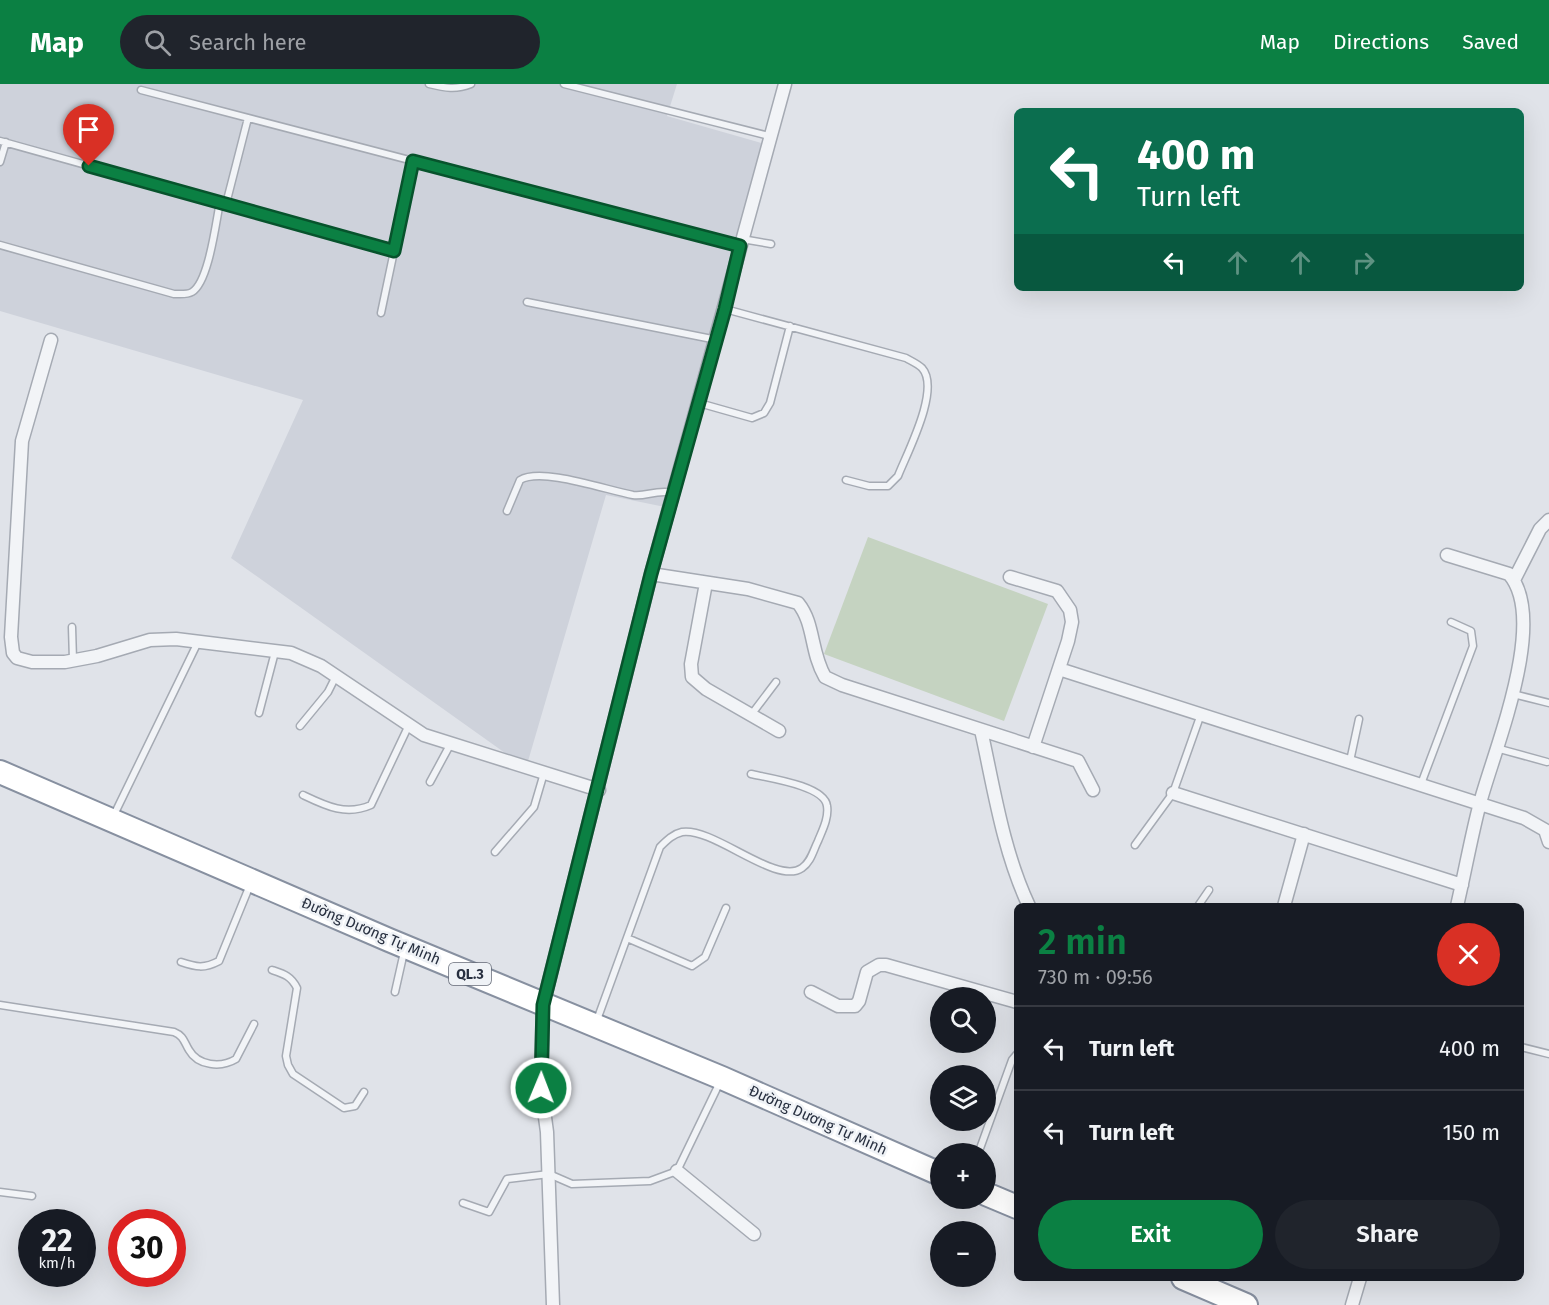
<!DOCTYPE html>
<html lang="en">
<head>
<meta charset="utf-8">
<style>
  body { margin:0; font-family:"Fira Sans",sans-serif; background:#20242c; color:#f1f3f6; height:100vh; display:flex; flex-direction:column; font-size:22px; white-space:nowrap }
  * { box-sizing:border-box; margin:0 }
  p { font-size:20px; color:#9ea1a6 }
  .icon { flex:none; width:33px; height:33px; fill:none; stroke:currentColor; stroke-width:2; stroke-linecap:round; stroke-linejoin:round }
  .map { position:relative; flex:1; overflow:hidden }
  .drawer { position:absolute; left:1014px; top:819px; width:510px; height:378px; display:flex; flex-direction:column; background:#171b24; border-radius:9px; box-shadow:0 6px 24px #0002 }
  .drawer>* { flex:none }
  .banner { position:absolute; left:1014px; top:24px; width:510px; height:183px; border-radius:9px; box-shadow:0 6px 24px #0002; background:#0b6e4f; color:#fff; overflow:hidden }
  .controls { position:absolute; left:930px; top:903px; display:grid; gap:12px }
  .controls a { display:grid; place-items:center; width:66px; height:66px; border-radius:50%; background:#171b24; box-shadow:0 6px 24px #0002; font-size:30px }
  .speed { position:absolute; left:18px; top:1125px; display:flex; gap:12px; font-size:30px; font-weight:700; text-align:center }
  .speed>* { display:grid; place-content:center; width:78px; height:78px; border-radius:50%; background:#171b24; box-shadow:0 6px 24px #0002; line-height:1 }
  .speed small { font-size:15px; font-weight:400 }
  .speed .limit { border:9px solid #d22; background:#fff; color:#111 }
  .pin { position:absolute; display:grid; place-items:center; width:51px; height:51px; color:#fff; margin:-62px -26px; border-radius:50% 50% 50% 0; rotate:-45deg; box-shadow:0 0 6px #0007 }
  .pin .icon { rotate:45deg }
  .me { position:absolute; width:66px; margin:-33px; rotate:1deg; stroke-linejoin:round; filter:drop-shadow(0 0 4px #0008) }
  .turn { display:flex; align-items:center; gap:21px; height:126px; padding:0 24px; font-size:27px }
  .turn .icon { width:78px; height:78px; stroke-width:2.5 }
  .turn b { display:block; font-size:42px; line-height:51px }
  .lanes { display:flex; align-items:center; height:57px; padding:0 24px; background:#0003; justify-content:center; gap:30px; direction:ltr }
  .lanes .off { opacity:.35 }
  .round { display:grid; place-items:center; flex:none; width:63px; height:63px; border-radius:32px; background:#20242c }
  .head { display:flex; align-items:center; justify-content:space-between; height:102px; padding:0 24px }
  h1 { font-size:36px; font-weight:600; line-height:45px; color:#0b8043 }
  .cta { display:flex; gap:12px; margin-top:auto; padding:12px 24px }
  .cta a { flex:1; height:69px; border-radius:36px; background:#0b8043; color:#fff; font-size:24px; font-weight:600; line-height:69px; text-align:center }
  .cta a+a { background:#20242c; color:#f1f3f6 }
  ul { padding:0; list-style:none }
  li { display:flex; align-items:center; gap:18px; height:84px; padding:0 24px; border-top:2px solid #363941 }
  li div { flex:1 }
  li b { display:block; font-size:22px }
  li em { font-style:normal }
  header { display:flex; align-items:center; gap:36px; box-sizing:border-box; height:84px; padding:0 30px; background:#0b8043; color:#fff }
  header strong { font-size:28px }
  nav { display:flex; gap:33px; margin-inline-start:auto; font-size:21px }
  .search { width:420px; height:54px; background:#20242c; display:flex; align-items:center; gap:15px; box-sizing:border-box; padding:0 21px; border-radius:33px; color:#9ea1a6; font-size:22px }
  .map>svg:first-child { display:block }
  .built { fill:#ced2db }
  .green { fill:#c5d3c1 }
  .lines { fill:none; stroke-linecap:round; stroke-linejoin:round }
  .lane-casing { stroke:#a5aab3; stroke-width:9 }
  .street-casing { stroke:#a5aab3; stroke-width:15 }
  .highway-casing { stroke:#8790a0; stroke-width:26 }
  .lane { stroke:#f2f4f7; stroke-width:6 }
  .street { stroke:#f2f4f7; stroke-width:12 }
  .highway { stroke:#fff; stroke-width:22 }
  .route-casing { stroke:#07532c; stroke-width:15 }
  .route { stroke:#0b8043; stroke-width:10 }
  .labels { text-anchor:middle; stroke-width:5; stroke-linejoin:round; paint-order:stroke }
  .shield { fill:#eff2f6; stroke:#646a77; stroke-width:1.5 }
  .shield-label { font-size:14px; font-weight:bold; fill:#283040 }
  .street-label { font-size:15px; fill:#283040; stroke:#eff2f6 }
</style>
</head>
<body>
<header>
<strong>Map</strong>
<div class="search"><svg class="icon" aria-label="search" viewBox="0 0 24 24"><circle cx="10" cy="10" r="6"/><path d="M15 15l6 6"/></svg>Search here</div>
<nav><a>Map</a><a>Directions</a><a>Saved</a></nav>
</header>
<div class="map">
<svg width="1549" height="1221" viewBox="0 0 1549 1221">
  <rect width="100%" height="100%" fill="#e0e3e9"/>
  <path class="built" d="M0 0H677L667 32 765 60 665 423 606 411 526 684 231 474 303 316 0 227Z"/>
  <path class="green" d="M868 453 1048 520 1004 637 824 570Z"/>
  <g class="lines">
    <g class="lane-casing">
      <path id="lane" d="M429 0C445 4 456 6 471 0
        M564 0 769 52
        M141 6 739 162
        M0 57 394 167
        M0 78 6 58
        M226 120 248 34
        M742 155 771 160
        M0 161 174 210C180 210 187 211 192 208 209 198 216 137 220 118
        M527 218 717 256
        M725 225 906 274C911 277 918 280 922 284 941 305 907 369 898 392L888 402H869L846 396
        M381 229 413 77
        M699 319 752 334 764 329 770 319 790 242
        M507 427 520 396C542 383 606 406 633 411 646 413 656 405 674 409
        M72 543 73 576
        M1513 610 1549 619
        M259 629 275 568
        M751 631 776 598
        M300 642 328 608 336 592
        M1496 664 1547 678
        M1350 677 1359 635
        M430 698 450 661
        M1421 700 1473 562 1471 547 1451 538
        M303 711C326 722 346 732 371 721L408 643
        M113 733 198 558
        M1135 761 1173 709 1201 630
        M495 768 534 723 544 689
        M1198 822 1209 806
        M627 854 692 882 705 873 726 824
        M181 878C196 883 204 885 219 877L250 801
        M272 886C284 890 291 892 297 904L286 972 288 981 293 990 344 1024 355 1022 364 1008
        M395 908 404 868
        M0 921 174 948C184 952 184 958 189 966 198 982 221 984 236 975L254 940
        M597 936 660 763C667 756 673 750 682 748 714 743 776 802 802 784 811 778 813 767 818 757 822 747 829 734 827 722 825 702 769 694 751 690
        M1521 963 1549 970
        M978 1070 1012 976 1017 970
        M0 1108 32 1112
        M463 1119 489 1128 507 1095 549 1090 572 1100 650 1097 677 1087 720 998"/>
    </g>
    <g class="street-casing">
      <path id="street" d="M51 256 22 357 11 553 13 569 17 574 32 578H65L97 572 150 556 176 555 291 569 321 582 424 651 599 706
        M1447 471 1509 490C1549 536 1494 666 1480 719 1471 753 1465 788 1457 822
        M651 490 748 505 798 519C815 540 810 567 825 593L842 601 1078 677 1093 706
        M1010 493 1057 507 1070 526 1072 538 1068 557 1033 663
        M1514 496 1540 445 1549 436
        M706 499 691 580 692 593 706 605 779 647
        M1059 585 1524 734 1545 746 1549 758
        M981 646C994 705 1003 767 1029 822
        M1173 709 1462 801
        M1284 822 1304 750
        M811 908 838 922H855L859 917 867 888 879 881H886L1017 918
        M677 1087 754 1150
        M553 1221 547 1048 541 1004 543 921 651 490 785 0
        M1352 1221 1360 1194"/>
    </g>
    <g class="highway-casing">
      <path id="highway" d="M0 688 389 856 722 994 940 1090
        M986 1110 1017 1123
        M1183 1194 1246 1221"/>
    </g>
    <use href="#lane" class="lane"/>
    <use href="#street" class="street"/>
    <use href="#highway" class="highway"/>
  </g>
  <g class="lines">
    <g class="route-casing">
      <path id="route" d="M89 82 394 167 413 77 740 162 725 225 651 490 543 921 541 1004"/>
    </g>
    <use href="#route" class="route"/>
  </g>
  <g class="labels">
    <rect class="shield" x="449" y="879" width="42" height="22" rx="4.5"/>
    <g class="shield-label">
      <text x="470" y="895">QL.3</text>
    </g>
    <g class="street-label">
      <text transform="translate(371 847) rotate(23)" y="5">Đường Dương Tự Minh</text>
      <text transform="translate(818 1036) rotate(24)" y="5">Đường Dương Tự Minh</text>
    </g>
  </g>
</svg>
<div class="controls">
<a><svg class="icon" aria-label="search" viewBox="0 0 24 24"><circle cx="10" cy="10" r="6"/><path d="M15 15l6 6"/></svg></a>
<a><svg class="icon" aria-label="layers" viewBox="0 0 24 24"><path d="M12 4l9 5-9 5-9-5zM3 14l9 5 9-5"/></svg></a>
<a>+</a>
<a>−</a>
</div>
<div class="speed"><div>22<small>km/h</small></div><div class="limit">30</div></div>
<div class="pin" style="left:89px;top:82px;background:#d93025"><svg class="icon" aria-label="arrive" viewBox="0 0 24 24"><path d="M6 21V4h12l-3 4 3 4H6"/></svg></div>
<svg class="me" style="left:541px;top:1004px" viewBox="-20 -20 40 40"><circle r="17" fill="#0b8043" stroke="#fff" stroke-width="3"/><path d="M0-11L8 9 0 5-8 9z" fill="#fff"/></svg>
<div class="banner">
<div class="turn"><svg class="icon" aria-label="left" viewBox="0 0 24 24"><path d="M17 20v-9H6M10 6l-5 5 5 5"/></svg><div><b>400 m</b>Turn left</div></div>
<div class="lanes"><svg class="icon" aria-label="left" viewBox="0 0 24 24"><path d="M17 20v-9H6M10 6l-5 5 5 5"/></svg><svg class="icon off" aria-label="ahead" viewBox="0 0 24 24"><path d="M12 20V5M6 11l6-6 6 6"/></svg><svg class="icon off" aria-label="ahead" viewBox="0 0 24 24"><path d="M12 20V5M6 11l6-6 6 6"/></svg><svg class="icon off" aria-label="right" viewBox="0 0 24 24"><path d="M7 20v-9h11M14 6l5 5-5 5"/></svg></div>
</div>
<section class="drawer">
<div class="head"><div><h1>2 min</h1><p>730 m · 09:56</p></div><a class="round" style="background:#d93025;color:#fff"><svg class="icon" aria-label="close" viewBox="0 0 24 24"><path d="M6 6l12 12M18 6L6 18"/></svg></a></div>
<ul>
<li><svg class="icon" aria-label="left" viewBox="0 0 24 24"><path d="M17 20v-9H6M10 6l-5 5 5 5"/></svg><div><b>Turn left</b></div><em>400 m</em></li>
<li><svg class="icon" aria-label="left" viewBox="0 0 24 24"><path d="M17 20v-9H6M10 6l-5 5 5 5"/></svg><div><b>Turn left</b></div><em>150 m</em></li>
</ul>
<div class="cta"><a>Exit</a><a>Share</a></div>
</section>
</div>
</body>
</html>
